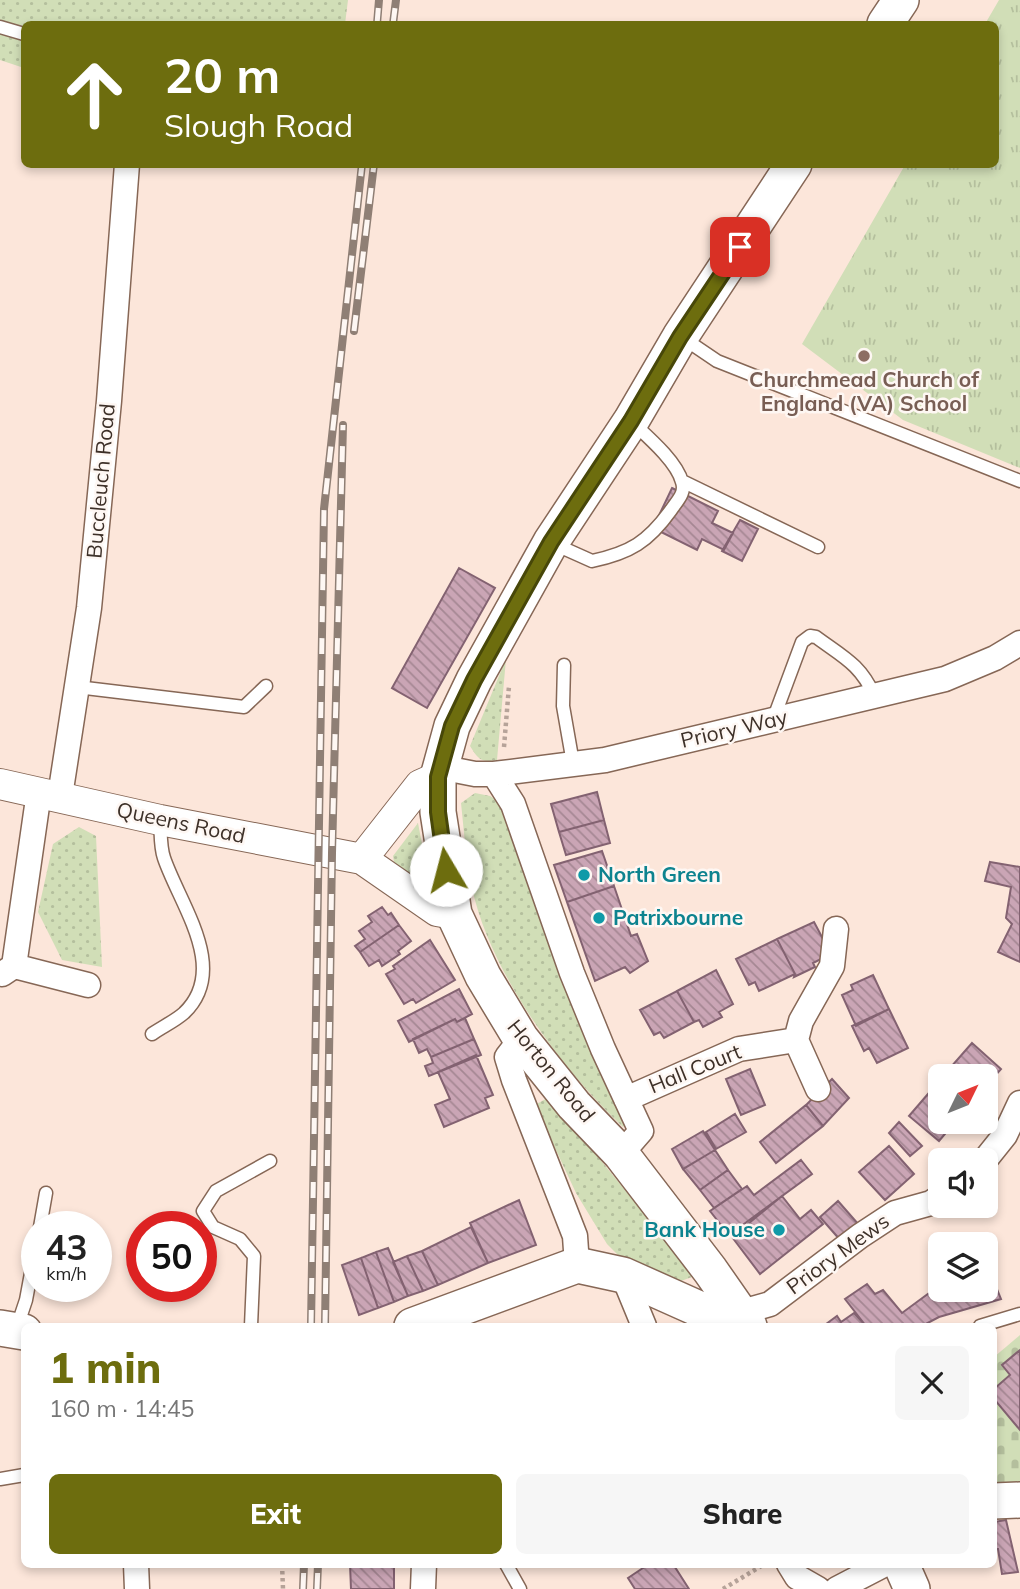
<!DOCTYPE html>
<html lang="en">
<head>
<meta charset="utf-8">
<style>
  body { margin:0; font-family:Mulish,sans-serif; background:#f6f6f6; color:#222; height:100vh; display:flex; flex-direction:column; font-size:26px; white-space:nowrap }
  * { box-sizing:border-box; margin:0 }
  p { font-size:23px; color:#767676 }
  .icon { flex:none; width:38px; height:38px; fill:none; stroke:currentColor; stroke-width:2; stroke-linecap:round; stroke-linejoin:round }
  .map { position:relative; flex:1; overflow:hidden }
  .panel { position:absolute; left:21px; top:1323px; width:976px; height:245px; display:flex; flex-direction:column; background:#fff; border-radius:10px; box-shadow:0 4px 10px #0003 }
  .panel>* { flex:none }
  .banner { position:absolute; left:21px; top:21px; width:978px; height:147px; border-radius:10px; box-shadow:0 4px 10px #0003; background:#6d6d0e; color:#fff; overflow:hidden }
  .needle { width:46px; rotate:47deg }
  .tools { position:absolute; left:928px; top:1064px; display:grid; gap:14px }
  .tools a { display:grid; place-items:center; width:70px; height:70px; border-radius:10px; background:#fff; box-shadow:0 4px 10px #0003; font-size:35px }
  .speed { position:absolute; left:21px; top:1211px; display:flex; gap:14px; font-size:35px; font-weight:700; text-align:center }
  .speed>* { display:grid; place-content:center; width:91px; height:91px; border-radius:50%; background:#fff; box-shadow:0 4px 10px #0003; line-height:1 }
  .speed small { font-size:18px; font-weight:400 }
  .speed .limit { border:10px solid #d22; background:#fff; color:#111 }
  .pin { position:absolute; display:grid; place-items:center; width:60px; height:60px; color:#fff; margin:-30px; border-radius:14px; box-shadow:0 4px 10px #0006 }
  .me { position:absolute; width:77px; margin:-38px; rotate:352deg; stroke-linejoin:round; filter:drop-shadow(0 0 5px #0008) }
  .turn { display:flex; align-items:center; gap:24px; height:147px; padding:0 28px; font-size:32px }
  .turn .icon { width:91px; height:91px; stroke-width:2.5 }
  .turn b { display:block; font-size:49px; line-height:60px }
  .round { display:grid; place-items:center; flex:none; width:74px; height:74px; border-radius:10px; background:#f6f6f6 }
  .headline { display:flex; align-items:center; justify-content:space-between; height:119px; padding:0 28px }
  h1 { font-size:42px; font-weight:800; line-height:52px; color:#6d6d0e }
  .cta { display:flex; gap:14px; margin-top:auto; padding:14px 28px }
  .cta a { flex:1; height:80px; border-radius:10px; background:#6d6d0e; color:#fff; font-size:28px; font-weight:800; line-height:80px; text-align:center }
  .cta a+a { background:#f6f6f6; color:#222 }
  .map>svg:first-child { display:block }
  .grass { fill:url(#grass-dots) }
  .cemetery { fill:url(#cemetery-stones) }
  .park { fill:url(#park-tufts) }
  .building { fill:url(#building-back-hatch); stroke:#836271; stroke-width:2 }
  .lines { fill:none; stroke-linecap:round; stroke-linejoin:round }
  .service-casing { stroke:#866756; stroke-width:15 }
  .minor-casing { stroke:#866756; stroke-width:27 }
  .tertiary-casing { stroke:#866756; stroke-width:32 }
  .secondary-casing { stroke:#866756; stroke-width:38 }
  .path { stroke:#b6a399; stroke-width:4.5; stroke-dasharray:3.5 3.5; stroke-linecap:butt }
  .service { stroke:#fff; stroke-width:12 }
  .minor { stroke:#fff; stroke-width:24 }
  .tertiary { stroke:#fff; stroke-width:30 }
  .secondary { stroke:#fff; stroke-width:35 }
  .rail-casing { stroke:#8f7f75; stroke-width:8 }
  .rail { stroke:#fef7f3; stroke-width:5; stroke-dasharray:16; stroke-linecap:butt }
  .route-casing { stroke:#474709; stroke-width:18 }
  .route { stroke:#6d6d0e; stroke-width:12 }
  .education-dot { fill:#8d6e63; stroke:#fef7f3; stroke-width:2.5 }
  .culture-dot { fill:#0f9aa8; stroke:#fef7f3; stroke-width:2.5 }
  .labels { text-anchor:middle; stroke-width:5; stroke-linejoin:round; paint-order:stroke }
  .education-label { font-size:21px; font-weight:bold; fill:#785e54; stroke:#fef7f3 }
  .street-label { font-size:21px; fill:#3d3028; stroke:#fef7f3 }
  .culture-label { font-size:21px; font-weight:bold; fill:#0d838f; stroke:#fef7f3; text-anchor:start }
</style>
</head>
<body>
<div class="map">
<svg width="1020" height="1589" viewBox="0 0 1020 1589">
  <defs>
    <pattern id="grass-dots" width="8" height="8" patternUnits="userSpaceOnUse" patternTransform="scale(1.75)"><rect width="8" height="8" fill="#d1deb7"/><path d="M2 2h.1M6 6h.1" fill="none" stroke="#b4bf9d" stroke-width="1.8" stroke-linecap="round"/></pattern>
    <pattern id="cemetery-stones" width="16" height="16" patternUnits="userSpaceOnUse" patternTransform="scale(1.75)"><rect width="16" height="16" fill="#d1deb7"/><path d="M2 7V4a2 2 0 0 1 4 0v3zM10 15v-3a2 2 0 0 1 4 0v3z" fill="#b4bf9d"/></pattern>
    <pattern id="park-tufts" width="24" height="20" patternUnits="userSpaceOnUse" patternTransform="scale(1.75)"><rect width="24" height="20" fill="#d1deb7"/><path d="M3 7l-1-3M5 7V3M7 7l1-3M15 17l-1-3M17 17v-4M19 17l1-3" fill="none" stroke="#b4bf9d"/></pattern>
    <pattern id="building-back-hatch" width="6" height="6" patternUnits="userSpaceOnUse" patternTransform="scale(1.75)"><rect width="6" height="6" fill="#caa5b5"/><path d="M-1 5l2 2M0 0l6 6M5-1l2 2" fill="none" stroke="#a58793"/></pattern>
  </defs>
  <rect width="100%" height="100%" fill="#fce6da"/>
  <path class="grass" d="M0 0H348L345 24H24V68L0 60Z
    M506 659 497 760C481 763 478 759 470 746Z
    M475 793 490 796 501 803 628 1122 623 1127C561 1069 490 972 472 888 466 860 464 831 461 803Z
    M418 823 430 886H426L394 862 393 856Z
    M79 827 96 836 102 967 62 960 38 912 53 844Z
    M549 1097 687 1266 692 1277 681 1281 620 1257 607 1244 576 1193 535 1105Z"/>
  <path class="cemetery" d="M1020 1335V1489L994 1488V1357Z"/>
  <path class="park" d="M999 0H1020V468L903 420 802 344 905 165 996 164V24H985Z"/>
  <path class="building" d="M672 488 718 511 712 523 733 533 724 550 702 539 697 550 653 528Z
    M740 520 758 529 742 561 722 551Z
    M459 568 495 588 427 708 392 688Z
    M597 792 604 820 559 832 551 804Z
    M604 820 610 843 566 855 559 832Z
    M602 851 614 886 567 902 554 865Z
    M990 862 1020 867V962L998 952 1012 924 1006 918 1011 887 985 881Z
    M614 886 631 936 637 934 648 961 630 973 625 967 595 981 567 902Z
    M382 907 388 915 391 913 399 925 360 952 355 946 365 939 359 931 372 922 368 916Z
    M814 922 831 954 813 963 815 967 794 977 795 974 777 939Z
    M399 925 411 941 398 951 400 954 382 966 379 960 369 966 360 952Z
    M777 939 795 974 759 991 755 982 749 985 736 959Z
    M430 940 455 980 416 1003 413 999 404 1004 386 974 395 969 393 966Z
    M716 970 733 1004 719 1012 722 1017 703 1027 699 1020 694 1022 677 991Z
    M873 975 889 1009 856 1026 842 995 853 990 851 985Z
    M459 989 472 1014 457 1022 455 1019 409 1042 398 1021Z
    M677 991 694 1022 664 1038 660 1032 654 1035 640 1010Z
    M889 1009 908 1048 877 1063 869 1048 864 1051 852 1026Z
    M465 1018 474 1039 431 1057 427 1049 419 1053 413 1039 455 1019 457 1022Z
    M474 1039 481 1055 429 1076 425 1066 433 1063 431 1057Z
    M972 1043 1001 1069 985 1087V1076H943Z
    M476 1055 493 1095 485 1098 489 1108 444 1127 435 1105 450 1099 438 1072Z
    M750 1069 765 1105 741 1115 726 1079Z
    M832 1079 849 1098 823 1126 806 1105Z
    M940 1080V1122H955L939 1141 909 1116Z
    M806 1105 823 1126 776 1163 760 1142Z
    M735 1114 746 1132 716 1149 706 1132Z
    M899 1122 922 1146 910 1156 889 1133Z
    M703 1131 715 1150 683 1169 672 1149Z
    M889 1146 914 1174 885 1200 859 1172Z
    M715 1150 728 1170 700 1190 683 1169Z
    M801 1160 812 1174 729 1235 710 1211 747 1186 754 1195Z
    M728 1170 742 1189 714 1208 700 1190Z
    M782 1196 800 1219 811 1210 823 1224 760 1274 732 1237Z
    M519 1200 536 1245 488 1263 470 1223Z
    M838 1201 859 1225 841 1241 820 1217Z
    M471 1227 488 1263 438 1285 422 1251Z
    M388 1248 408 1296 394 1302 376 1252Z
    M422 1251 438 1285 423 1291 407 1256Z
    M376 1252 394 1302 378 1308 361 1258Z
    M407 1256 423 1291 408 1296 393 1262Z
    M361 1258 378 1308 359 1315 342 1265Z
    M985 1273 992 1277 1001 1299 939 1317 922 1326H866L845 1299 867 1284 875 1294 883 1290 902 1313 940 1285V1290H985Z
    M854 1313 866 1326H828L826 1324 837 1316 841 1322Z
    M1020 1350V1430L994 1399V1389L1010 1375 1002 1365Z
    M1006 1520 1018 1572 1002 1574 998 1549H994V1522Z
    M350 1564H394V1589H351Z
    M649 1564H673L689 1589H635L628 1578Z"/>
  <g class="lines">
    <g class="service-casing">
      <path id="service" d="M0 27 24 34
        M683 338 717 361 1020 481
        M682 481 818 547
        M554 544 592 561C630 553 648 542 671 510 677 501 686 493 682 482 677 462 648 437 634 424
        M564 665 563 706 573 763
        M77 687 244 707 266 686
        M773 720 802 642 810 636 816 637C843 657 860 664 874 695
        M152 1034C162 1027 175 1021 184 1013 230 969 180 905 164 858 160 847 161 832 160 820
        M40 1227 46 1193
        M251 1326 254 1256 240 1239 213 1227 203 1211 216 1191 270 1161
        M980 1326 1020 1314
        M17 1327 26 1300 37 1241
        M0 1479 24 1475
        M506 1564 520 1589"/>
    </g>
    <g class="minor-casing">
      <path id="minor" d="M439 767 475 774H494L605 760 945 679 995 658 1020 643
        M494 774 513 804 572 973 603 1049 641 1131 621 1154
        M60 796 89 608 109 401 127 164
        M14 966 39 792
        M2 974 14 966 88 985
        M521 1039 507 1057 514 1080 575 1236 577 1265
        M796 1040 801 1021 832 966 836 929
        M626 1099 739 1049 796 1040 818 1089
        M985 1160 1005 1135 1020 1103
        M623 1275 644 1326
        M738 1313 770 1304 860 1236 895 1213 931 1203 940 1197
        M136 1564 137 1589
        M789 1564 797 1577 818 1589
        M423 1589 424 1564
        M837 1589 885 1564"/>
    </g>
    <g class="tertiary-casing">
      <path id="tertiary" d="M0 784 160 820 362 859 437 911 454 914
        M362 859 420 785 438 777"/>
    </g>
    <g class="secondary-casing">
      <path id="secondary" d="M885 24 901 0
        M412 1326 577 1265 623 1275 699 1309 738 1313
        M749 1326 710 1270 621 1154 574 1105 521 1039 483 976 454 914 438 812V777L452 726 474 680 551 542 631 421 680 337 794 164
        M0 1328 24 1332
        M994 1501 1020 1500
        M901 1564 912 1589"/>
    </g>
    <path class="path" d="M504 747 509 686
      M282 1564 283 1589
      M723 1589 763 1565"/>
    <use href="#service" class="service"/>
    <use href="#minor" class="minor"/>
    <use href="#tertiary" class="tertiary"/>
    <use href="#secondary" class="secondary"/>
    <g class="rail-casing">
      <path id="rail" d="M377 24 379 0
        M393 24 396 0
        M354 331 374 164
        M311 1326 324 509 362 164
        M325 1326 332 853 343 425
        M303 1589 304 1564
        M317 1589 318 1564"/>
    </g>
    <use href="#rail" class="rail"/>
  </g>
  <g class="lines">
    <g class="route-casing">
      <path id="route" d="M446 870 438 812V777L452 726 474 680 551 542 631 421 680 337 740 247"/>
    </g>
    <use href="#route" class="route"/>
  </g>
  <circle class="education-dot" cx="864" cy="356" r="7"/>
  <g class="culture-dot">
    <circle cx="584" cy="875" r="7"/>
    <circle cx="599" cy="918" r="7"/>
    <circle cx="779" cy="1230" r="7"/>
  </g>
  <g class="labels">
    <g class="education-label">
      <text x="864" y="387">Churchmead Church of<tspan x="864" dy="24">England (VA) School</tspan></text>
    </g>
    <g class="street-label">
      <text transform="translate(101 481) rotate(-85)" y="7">Buccleuch Road</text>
      <text transform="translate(734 729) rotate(-13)" y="7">Priory Way</text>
      <text transform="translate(181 823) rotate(12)" y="7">Queens Road</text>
      <text transform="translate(695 1069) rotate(-22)" y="7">Hall Court</text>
      <text transform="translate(551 1071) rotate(51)" y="7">Horton Road</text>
      <text transform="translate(838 1254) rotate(-36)" y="7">Priory Mews</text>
    </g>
    <g class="culture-label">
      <text x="598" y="882">North Green</text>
      <text x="613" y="925">Patrixbourne</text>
      <text x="765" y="1237" text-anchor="end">Bank House</text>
    </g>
  </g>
</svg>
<div class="tools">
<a><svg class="needle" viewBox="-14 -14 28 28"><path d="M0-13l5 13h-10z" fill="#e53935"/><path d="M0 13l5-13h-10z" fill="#767676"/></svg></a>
<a><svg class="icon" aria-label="sound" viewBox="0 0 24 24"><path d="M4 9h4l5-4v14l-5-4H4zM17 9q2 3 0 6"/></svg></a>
<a><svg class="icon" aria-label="layers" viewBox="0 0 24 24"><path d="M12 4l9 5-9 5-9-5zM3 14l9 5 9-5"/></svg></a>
</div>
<div class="speed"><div>43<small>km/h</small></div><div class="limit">50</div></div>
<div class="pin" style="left:740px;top:247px;background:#d93025"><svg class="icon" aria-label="arrive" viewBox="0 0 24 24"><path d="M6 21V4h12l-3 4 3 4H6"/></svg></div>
<svg class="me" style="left:446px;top:870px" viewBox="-20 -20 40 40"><circle r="19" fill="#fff"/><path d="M0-13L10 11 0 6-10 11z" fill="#6d6d0e"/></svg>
<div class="banner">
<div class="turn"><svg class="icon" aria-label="ahead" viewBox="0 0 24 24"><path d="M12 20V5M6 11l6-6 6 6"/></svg><div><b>20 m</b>Slough Road</div></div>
</div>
<section class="panel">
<div class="headline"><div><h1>1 min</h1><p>160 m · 14:45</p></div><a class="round"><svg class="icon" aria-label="close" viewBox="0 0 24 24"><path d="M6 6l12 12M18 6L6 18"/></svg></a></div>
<div class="cta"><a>Exit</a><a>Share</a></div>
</section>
</div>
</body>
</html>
